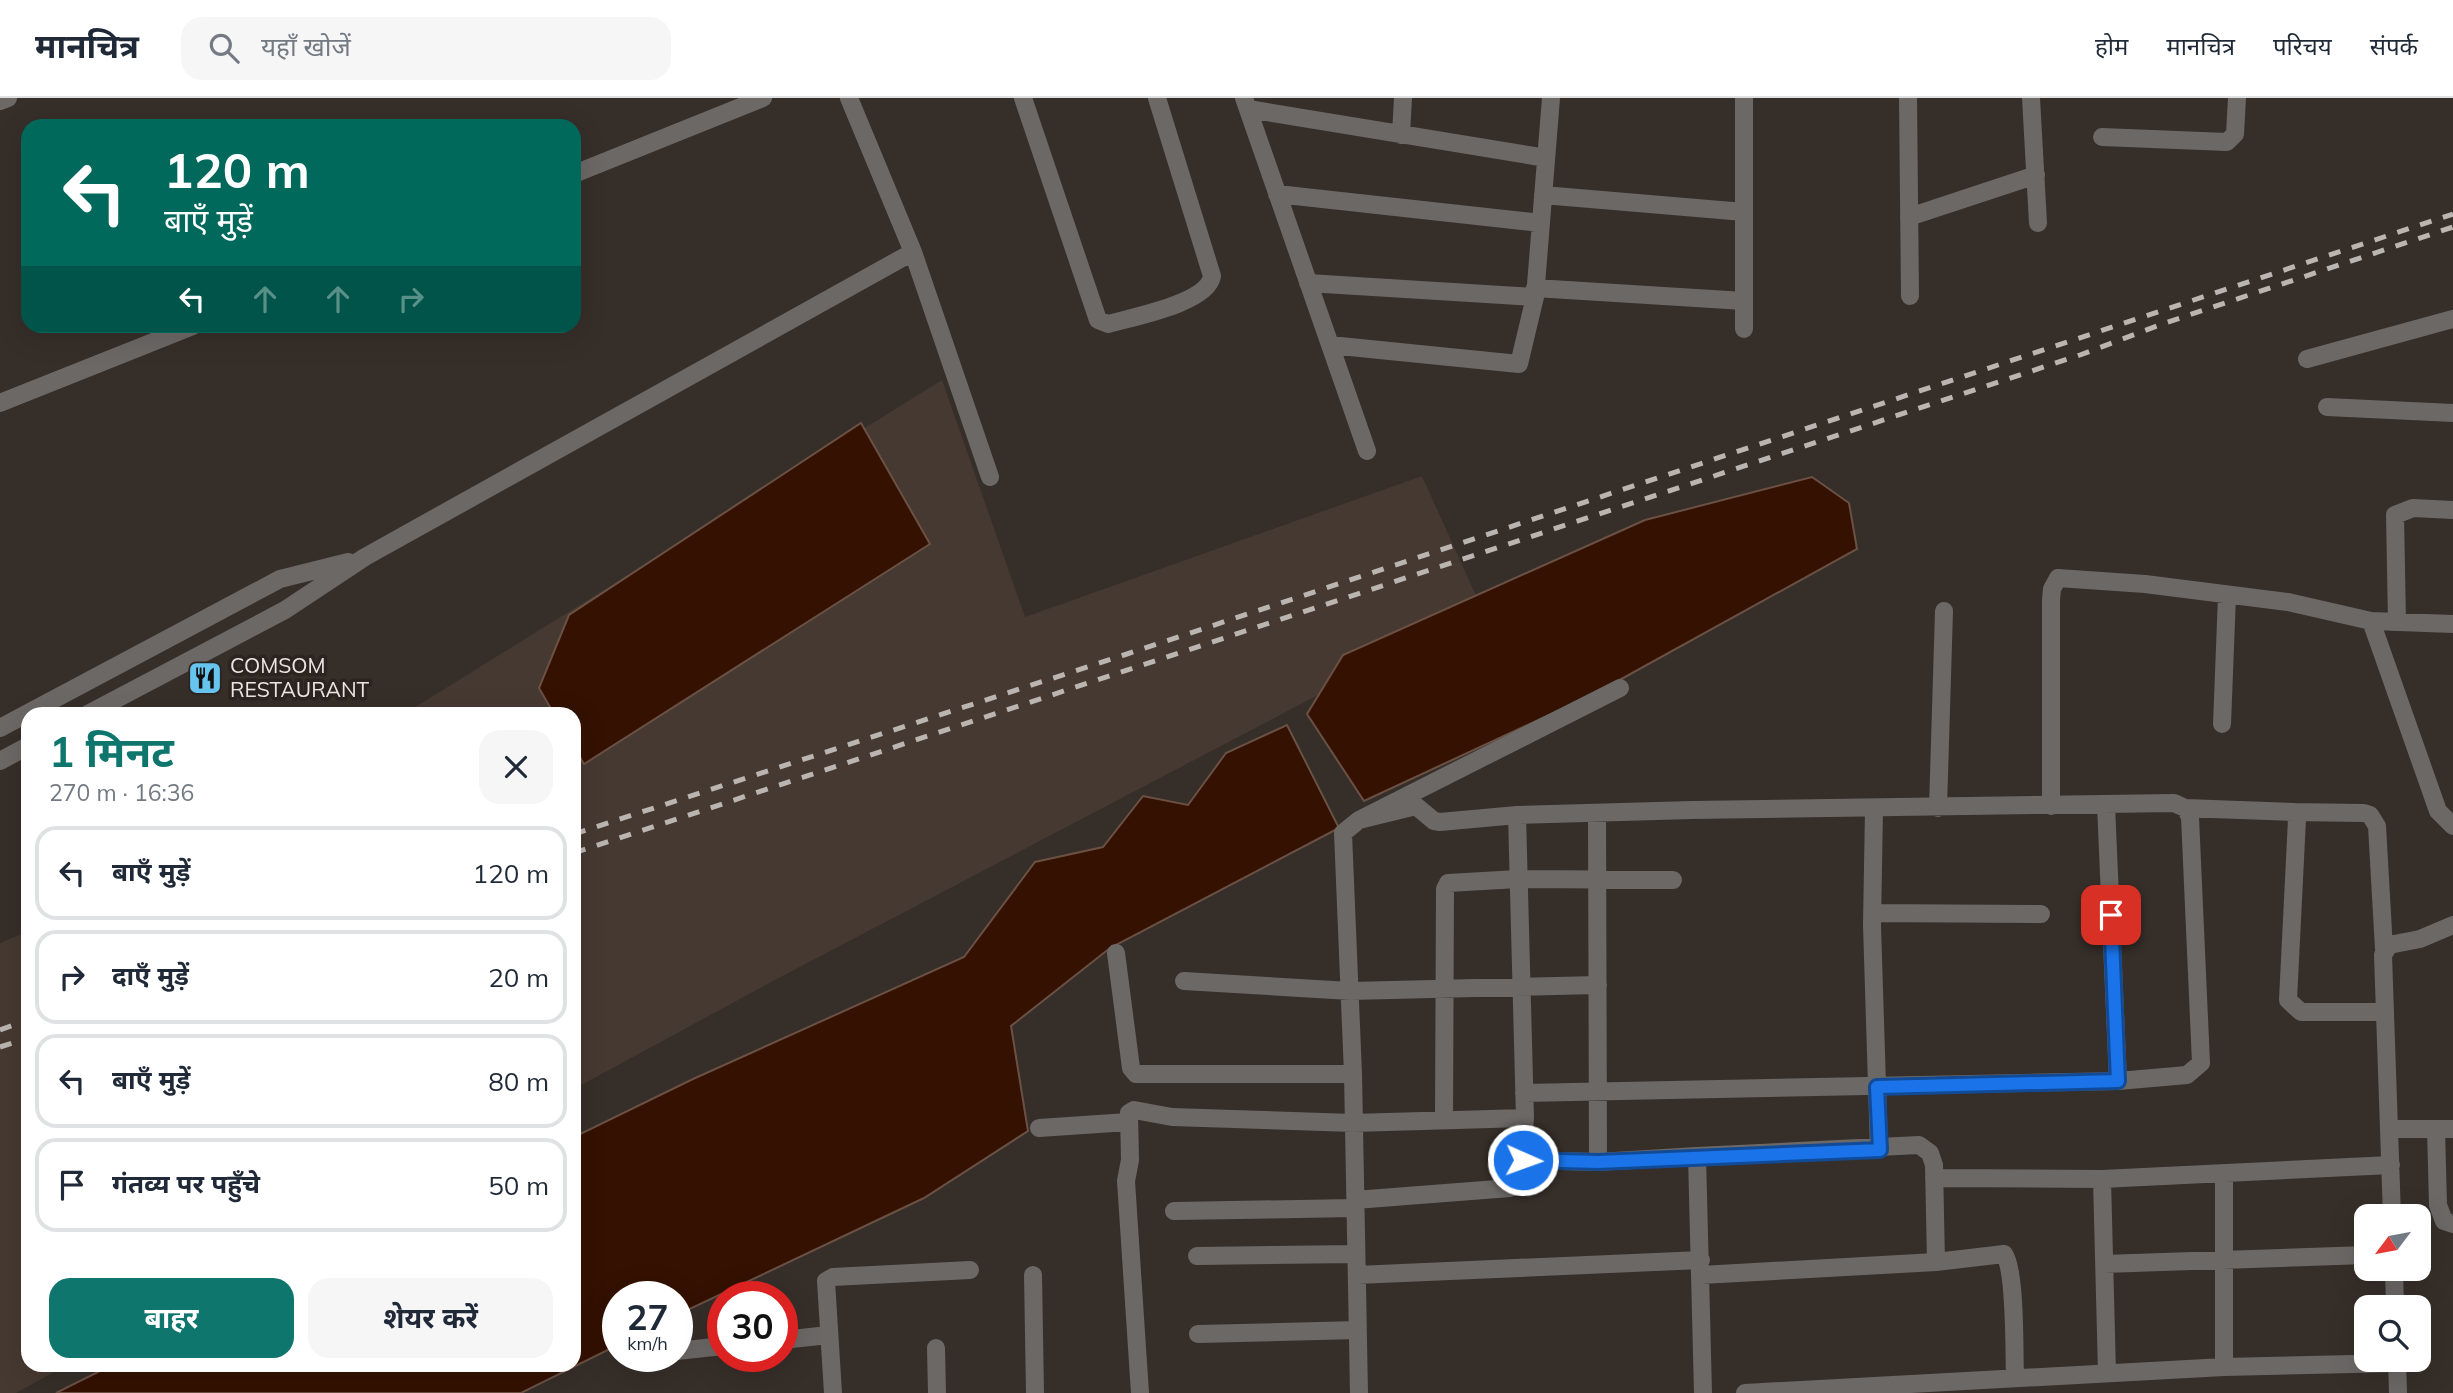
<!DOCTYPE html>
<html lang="hi">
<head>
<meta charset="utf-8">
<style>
  body { margin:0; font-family:Mulish,"Noto Sans Devanagari",sans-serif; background:#f6f6f7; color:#1f2937; height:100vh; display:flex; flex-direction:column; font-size:26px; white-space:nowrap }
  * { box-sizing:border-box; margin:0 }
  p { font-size:23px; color:#747a83 }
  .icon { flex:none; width:38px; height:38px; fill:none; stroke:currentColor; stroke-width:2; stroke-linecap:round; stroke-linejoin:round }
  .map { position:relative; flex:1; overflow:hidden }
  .details { position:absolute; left:21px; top:609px; width:560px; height:665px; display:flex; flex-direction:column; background:#fff; border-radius:21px; box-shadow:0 7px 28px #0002 }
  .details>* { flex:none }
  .banner { position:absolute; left:21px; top:21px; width:560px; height:214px; border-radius:21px; box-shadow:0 7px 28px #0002; background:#00695c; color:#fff; overflow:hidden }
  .needle { width:46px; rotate:238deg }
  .buttons { position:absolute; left:2354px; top:1106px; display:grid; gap:14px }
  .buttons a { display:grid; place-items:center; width:77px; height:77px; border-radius:14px; background:#fff; box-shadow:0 7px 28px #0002; font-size:35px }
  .speed { position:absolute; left:602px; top:1183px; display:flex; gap:14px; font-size:35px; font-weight:700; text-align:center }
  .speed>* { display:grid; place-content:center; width:91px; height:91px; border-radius:50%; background:#fff; box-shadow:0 7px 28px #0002; line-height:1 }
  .speed small { font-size:18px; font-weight:400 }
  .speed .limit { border:10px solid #d22; background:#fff; color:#111 }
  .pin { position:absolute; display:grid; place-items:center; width:60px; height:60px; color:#fff; margin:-30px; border-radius:14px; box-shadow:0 4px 10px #0006 }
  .me { position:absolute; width:77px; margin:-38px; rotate:92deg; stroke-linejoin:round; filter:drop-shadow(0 0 5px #0008) }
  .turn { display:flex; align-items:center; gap:24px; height:147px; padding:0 28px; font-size:32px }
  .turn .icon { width:91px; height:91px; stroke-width:2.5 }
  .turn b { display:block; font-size:49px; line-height:60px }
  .lanes { display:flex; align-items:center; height:66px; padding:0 28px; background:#0003; justify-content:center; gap:35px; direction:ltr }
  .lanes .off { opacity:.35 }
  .round { display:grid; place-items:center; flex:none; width:74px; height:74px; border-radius:21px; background:#f6f6f7 }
  .summary { display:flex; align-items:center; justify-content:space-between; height:119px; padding:0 28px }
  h1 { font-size:42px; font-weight:700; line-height:52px; color:#0f766e }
  .action { display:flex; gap:14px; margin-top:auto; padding:14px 28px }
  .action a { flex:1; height:80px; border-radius:21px; background:#0f766e; color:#fff; font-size:28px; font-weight:700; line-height:80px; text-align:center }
  .action a+a { background:#f6f6f7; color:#1f2937 }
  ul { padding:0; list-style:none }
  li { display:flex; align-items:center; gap:21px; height:94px; margin:0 14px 10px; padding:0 14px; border:4px solid #e0e1e3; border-radius:21px }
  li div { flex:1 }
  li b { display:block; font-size:26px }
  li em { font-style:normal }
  header { display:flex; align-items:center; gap:42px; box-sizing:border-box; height:98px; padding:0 35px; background:#fff; border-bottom:2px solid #e0e1e3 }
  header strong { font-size:33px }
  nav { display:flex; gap:38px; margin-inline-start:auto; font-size:24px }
  .search { width:490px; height:63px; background:#f6f6f7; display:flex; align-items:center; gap:18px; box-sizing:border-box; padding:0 24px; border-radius:21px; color:#747a83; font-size:26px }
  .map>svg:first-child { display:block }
  .built { fill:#463931 }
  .water { fill:#341100; stroke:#6b5144; stroke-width:2 }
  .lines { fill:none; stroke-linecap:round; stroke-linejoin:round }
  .minor { stroke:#6c6866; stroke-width:18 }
  .rail { stroke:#bab5b1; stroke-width:5; stroke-dasharray:12 12; stroke-linecap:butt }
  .route-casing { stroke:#114b97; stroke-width:18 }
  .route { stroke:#1a73e8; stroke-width:12 }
  .labels { text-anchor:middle; stroke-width:7; stroke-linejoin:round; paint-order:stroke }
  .poi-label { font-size:21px; fill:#ebe6e3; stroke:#2c2420; text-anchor:start }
</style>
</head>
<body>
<header>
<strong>मानचित्र</strong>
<div class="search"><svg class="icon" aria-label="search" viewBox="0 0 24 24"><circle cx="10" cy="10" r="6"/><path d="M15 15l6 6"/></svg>यहाँ खोजें</div>
<nav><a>होम</a><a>मानचित्र</a><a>परिचय</a><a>संपर्क</a></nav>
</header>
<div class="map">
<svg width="2453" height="1295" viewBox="0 0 2453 1295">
  <rect width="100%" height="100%" fill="#362e29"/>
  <path class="built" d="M942 282 1025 519 1422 378 1482 511 775 882 574 991V616H404Z
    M28 833V1267H67L16 1295H0V845Z"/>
  <path class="water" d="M861 325 930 446 584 666 574 649V616H554L539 590 569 517Z
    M1812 379 1849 405 1857 451 1596 595 1364 703 1307 616 1343 557 1645 422Z
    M1287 627 1339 730 1110 850 1011 928 1028 1033 924 1100 677 1217V1199H618V1247L521 1295H56L112 1267H574V1039L693 981 964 859 1035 764 1103 749 1143 698 1188 707 1226 655Z"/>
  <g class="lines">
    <path class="minor" d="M849 0 913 154 990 379
      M1023 0 1098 222 1108 226C1133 219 1208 205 1212 178L1157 0
      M1244 0 1367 353
      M1744 0V231
      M1908 0 1910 198
      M2031 0 2038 125
      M0 3 8 0
      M1248 11 1546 60
      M1401 37 1403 0
      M2102 39 2227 44 2235 36 2237 0
      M574 76 763 0
      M1277 96 1541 125
      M1543 97 1744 114
      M1909 119 2036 77
      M1308 185 1535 199
      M1535 190 1744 203
      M1330 247 1519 266 1535 199 1551 0
      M2307 261 2453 221
      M0 305 193 228
      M2327 309 2453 315
      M2371 523 2438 713 2453 728
      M2397 524 2395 417 2413 410 2453 412
      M88 616 285 512 365 459 913 154
      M2222 626 2227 498
      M0 630 280 481 348 464
      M0 663 28 648
      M2106 707 2118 983
      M2051 708V502L2052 491 2058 480 2145 486 2288 504 2371 523 2453 526
      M1938 710 1944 513
      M2185 710 2293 714 2297 721 2288 902 2301 914H2385
      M1874 711 1872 827 1879 1051
      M2293 714 2364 715 2370 717 2377 728 2384 851
      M1597 715 1598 1064 1697 1058 1703 1295
      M1359 722 1416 708 1434 723 1440 724 1517 717 1692 712 2174 705 2185 710 2190 719 2201 965 2187 977 2118 983 1524 995
      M1872 815 2041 816
      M1116 855 1131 970 1136 976H1353
      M1184 883 1350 893 1598 887
      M1444 1021 1445 791 1448 785 1518 781 1673 782
      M1039 1030 1128 1024
      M2389 1031H2453
      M2436 1031 2438 1107 2444 1123 2453 1126
      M1697 1058 1919 1047 1930 1055 1934 1067 1936 1164
      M1523 1062 1598 1064
      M1934 1080 2102 1081
      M1355 1102 1510 1090 1520 1081 1525 1020 1517 717
      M1174 1113 1355 1110
      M2392 1118 2383 857 2389 847 2420 841 2453 827
      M1197 1158 1356 1156
      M2104 1166 2366 1157
      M2394 1171 2395 1209
      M1033 1177 1035 1295
      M1357 1177 1701 1162
      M1701 1177 1936 1164 2004 1156C2016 1172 2014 1256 2015 1280
      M1198 1236 1357 1232
      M782 1242 829 1237
      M936 1250 937 1295
      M677 1253 723 1248
      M2397 1262 2398 1295
      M2224 1269 2397 1265
      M2107 1275 2102 1081 2391 1067
      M833 1295 826 1183 833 1179 970 1172
      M1140 1295 1126 1083 1130 1062 1129 1015 1134 1012 1172 1019 1353 1025 1525 1020
      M1359 1295 1353 976 1343 735 1359 722 1620 590
      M1745 1295 2224 1269V1077"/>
    <path class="rail" d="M574 736 1124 557 2453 116
      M574 755 2080 257 2165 225 2453 129
      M0 932 28 922
      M0 949 28 940"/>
  </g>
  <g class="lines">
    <g class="route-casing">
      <path id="route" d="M1523 1062 1598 1064 1880 1052 1877 989 2118 983 2111 817"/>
    </g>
    <use href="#route" class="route"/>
  </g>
  <defs>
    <g id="restaurant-square" transform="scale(1.75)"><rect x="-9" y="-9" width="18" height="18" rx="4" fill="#67c4ef" stroke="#2c2420"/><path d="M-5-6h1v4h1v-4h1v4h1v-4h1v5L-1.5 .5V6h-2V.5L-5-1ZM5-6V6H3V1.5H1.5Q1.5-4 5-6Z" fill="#111"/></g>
  </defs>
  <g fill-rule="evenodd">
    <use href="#restaurant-square" x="205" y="580"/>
  </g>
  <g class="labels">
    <g class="poi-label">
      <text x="230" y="575">COMSOM<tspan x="230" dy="24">RESTAURANT</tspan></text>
    </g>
  </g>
</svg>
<div class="buttons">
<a><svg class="needle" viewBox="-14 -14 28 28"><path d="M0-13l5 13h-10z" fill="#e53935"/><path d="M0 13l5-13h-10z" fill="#747a83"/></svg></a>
<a><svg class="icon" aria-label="search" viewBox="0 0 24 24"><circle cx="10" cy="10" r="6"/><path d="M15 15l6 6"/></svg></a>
</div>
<div class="speed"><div>27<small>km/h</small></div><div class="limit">30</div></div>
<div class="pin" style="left:2111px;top:817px;background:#d93025"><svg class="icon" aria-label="arrive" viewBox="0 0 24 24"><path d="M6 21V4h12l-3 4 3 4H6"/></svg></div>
<svg class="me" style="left:1523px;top:1062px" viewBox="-20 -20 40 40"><circle r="17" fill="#1a73e8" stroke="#fff" stroke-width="3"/><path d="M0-11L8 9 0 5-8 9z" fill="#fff"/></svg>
<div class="banner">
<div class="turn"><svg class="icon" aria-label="left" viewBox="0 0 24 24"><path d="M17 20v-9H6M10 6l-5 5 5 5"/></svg><div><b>120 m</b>बाएँ मुड़ें</div></div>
<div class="lanes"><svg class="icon" aria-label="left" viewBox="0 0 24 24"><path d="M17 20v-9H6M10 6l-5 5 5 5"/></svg><svg class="icon off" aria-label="ahead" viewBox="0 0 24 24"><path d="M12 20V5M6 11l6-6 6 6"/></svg><svg class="icon off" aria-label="ahead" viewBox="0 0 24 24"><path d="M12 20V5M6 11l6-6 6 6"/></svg><svg class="icon off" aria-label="right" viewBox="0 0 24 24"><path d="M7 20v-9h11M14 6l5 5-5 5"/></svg></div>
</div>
<section class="details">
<div class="summary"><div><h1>1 मिनट</h1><p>270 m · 16:36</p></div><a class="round"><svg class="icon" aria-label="close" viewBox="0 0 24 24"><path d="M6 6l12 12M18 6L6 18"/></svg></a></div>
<ul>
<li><svg class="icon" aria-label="left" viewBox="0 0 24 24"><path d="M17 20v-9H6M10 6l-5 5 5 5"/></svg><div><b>बाएँ मुड़ें</b></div><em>120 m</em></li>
<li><svg class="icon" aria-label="right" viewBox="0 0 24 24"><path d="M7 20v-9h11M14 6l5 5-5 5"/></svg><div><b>दाएँ मुड़ें</b></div><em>20 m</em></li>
<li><svg class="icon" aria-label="left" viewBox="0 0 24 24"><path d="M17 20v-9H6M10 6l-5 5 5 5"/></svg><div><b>बाएँ मुड़ें</b></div><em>80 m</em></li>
<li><svg class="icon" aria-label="arrive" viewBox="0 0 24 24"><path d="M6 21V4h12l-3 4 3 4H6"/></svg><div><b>गंतव्य पर पहुँचे</b></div><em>50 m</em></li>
</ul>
<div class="action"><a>बाहर</a><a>शेयर करें</a></div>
</section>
</div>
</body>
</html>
